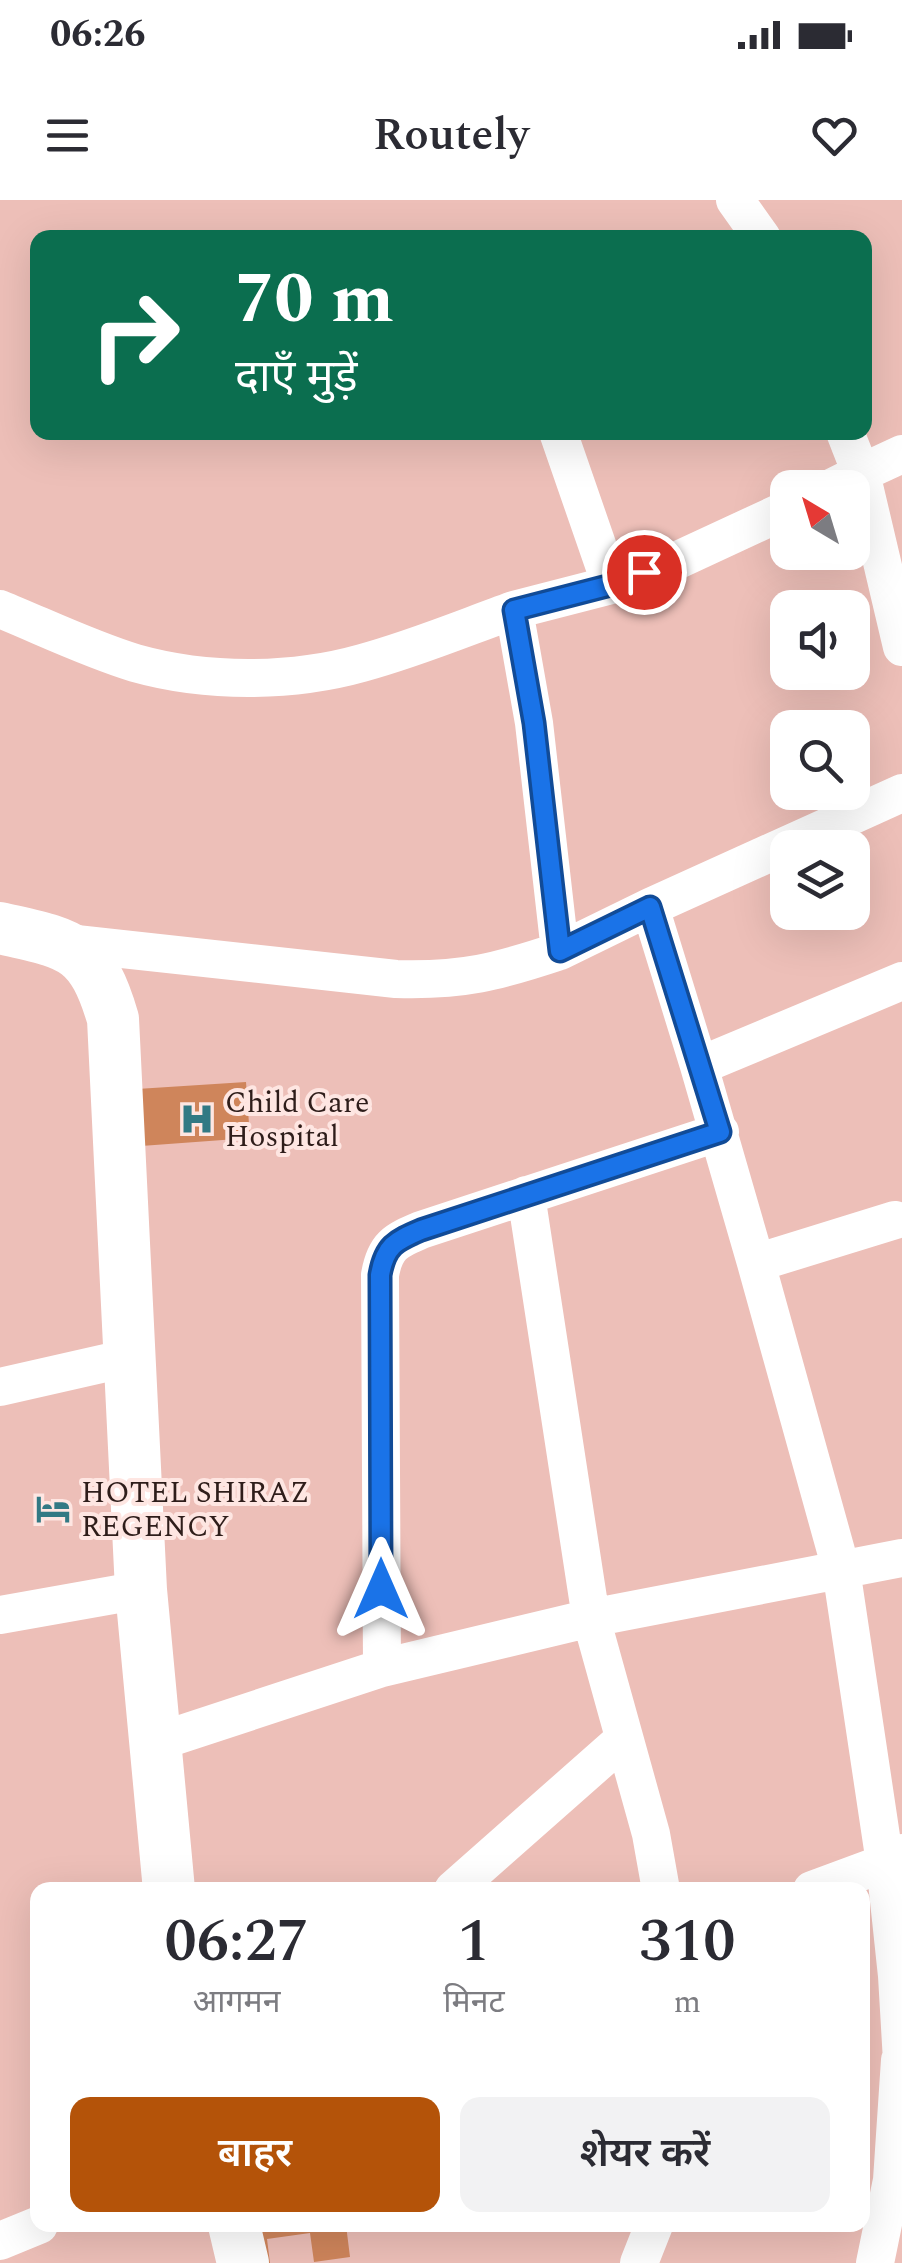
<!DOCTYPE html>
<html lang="hi">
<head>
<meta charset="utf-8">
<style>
  body { margin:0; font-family:Spectral,"Noto Sans Devanagari",serif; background:#f2f2f3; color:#2b2b33; height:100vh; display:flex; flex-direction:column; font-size:38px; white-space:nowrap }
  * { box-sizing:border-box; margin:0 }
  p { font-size:32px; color:#7c7c81 }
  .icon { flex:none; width:55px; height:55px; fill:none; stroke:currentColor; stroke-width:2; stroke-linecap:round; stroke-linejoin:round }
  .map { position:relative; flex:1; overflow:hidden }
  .side { position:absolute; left:30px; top:1682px; width:840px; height:350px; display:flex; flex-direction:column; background:#fff; border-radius:20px; box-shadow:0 10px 40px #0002 }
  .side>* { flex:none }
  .hud { position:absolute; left:30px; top:30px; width:842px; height:210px; border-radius:20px; box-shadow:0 10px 40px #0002; background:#0b6e4f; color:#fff; overflow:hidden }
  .needle { width:65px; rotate:322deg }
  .buttons { position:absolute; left:770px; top:270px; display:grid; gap:20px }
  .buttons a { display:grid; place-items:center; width:100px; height:100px; border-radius:20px; background:#fff; box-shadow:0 10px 40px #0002; font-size:50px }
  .pin { position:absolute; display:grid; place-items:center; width:85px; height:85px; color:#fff; margin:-42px; border:5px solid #fff; border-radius:50%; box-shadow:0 2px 10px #0007 }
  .me { position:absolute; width:110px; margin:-55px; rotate:0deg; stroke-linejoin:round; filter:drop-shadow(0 0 8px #0008) }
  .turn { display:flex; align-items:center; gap:35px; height:210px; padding:0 40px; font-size:45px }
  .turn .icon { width:130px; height:130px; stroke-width:2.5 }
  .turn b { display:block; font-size:70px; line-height:85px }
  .eta { display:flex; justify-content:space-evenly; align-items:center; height:170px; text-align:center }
  .eta b { font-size:60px; font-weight:600; line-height:70px }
  .primary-button { display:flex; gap:20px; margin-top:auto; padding:20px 40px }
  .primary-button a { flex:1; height:115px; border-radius:20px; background:#b45309; color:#fff; font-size:40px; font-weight:600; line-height:115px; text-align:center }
  .primary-button a+a { background:#f2f2f3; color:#2b2b33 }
  .status { display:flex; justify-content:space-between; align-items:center; height:70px; padding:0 50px; background:#fff; direction:ltr }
  .status svg { height:28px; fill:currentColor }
  header { display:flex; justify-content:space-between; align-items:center; height:130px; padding:0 40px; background:#fff; font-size:45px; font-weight:600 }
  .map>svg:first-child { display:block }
  .building { fill:#cf855b }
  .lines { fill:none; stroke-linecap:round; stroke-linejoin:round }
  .minor { stroke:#fff; stroke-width:38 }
  .secondary { stroke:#fff; stroke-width:52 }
  .route-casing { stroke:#114b97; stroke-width:25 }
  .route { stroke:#1a73e8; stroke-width:18 }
  .labels { text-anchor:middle; stroke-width:8; stroke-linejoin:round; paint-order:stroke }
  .poi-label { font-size:30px; fill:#2e1d1a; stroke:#fee6e2; text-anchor:start }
</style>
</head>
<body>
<div class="status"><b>06:26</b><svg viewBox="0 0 49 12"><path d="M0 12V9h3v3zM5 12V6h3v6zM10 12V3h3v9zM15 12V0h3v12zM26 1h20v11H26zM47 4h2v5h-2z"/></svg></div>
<header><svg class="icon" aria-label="menu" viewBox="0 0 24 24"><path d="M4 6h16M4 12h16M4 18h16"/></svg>Routely<svg class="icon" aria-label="heart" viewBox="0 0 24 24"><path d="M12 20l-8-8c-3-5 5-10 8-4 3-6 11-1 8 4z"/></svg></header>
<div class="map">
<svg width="902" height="2063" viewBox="0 0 902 2063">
  <rect width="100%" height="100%" fill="#edbfb8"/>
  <path class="building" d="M246 882 250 938 141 946 137 889Z
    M255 2025H346L350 2057 314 2062 310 2033 267 2039 270 2063H260Z"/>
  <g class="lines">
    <path class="minor" d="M735 0 762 38
      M558 232 611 385 514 410 534 523 560 751 650 707 699 866 902 781
      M845 232 861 273 902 254
      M831 288 861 273 902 447
      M611 385 678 360 788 309
      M0 409C44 427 89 449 135 463 206 483 291 483 362 463 414 449 464 428 514 410
      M650 707 902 593
      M67 743 396 779C463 781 497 772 560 751
      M699 866 756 1063 895 1020
      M526 995 591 1418 651 1634 661 1690
      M756 1063 841 1369 885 1663 812 1690
      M0 1187 132 1157
      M0 1415 141 1390
      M382 1468 591 1418 902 1358
      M157 1542 382 1468 380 1075C385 1046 395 1041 421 1030L720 932
      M902 1653 885 1663 897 1776 902 1777
      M453 1690 624 1539
      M897 1776 902 1861
      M0 2041 39 2025
      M639 2063 654 2025
      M875 2063 892 1980 900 1860"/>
    <path class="secondary" d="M0 728C70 744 91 744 113 819L141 1390 169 1690
      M234 2025 243 2063"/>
  </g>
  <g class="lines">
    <g class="route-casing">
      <path id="route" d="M381 1389 380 1075C385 1046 395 1041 421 1030L720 932 650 707 560 751 534 523 514 410 611 385 644 372"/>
    </g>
    <use href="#route" class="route"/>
  </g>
  <defs>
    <g id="hospital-bare" transform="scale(2.7)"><path d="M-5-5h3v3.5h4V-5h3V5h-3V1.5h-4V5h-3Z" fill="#327984" stroke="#fee6e2" stroke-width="2.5" paint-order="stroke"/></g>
    <g id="hotel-bare" transform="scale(2.7)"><path d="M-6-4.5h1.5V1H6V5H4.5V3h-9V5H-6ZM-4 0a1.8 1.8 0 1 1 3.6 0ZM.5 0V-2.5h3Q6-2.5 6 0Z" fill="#327984" stroke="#fee6e2" stroke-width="2.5" paint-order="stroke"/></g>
  </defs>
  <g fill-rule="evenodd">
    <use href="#hospital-bare" x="197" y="919"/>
    <use href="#hotel-bare" x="53" y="1309"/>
  </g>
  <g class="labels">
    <g class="poi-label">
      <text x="225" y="912">Child Care<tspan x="225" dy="34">Hospital</tspan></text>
      <text x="81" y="1302">HOTEL SHIRAZ<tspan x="81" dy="34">REGENCY</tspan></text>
    </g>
  </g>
</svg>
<div class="buttons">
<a><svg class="needle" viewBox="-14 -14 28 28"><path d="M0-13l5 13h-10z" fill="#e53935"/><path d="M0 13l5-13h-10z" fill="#7c7c81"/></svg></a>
<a><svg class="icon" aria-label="sound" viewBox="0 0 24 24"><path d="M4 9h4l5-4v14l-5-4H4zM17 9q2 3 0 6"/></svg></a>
<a><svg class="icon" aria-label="search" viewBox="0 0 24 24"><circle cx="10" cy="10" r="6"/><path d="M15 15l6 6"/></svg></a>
<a><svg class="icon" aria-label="layers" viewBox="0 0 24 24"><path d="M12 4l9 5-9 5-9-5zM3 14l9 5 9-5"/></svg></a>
</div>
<div class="pin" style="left:644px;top:372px;background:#d93025"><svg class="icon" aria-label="arrive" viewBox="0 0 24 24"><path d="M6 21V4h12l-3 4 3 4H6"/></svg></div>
<svg class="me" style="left:381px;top:1389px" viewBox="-20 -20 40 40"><path d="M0-17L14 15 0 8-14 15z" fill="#1a73e8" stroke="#fff" stroke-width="4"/></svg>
<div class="hud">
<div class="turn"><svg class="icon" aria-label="right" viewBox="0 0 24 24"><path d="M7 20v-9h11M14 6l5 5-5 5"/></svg><div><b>70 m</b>दाएँ मुड़ें</div></div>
</div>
<section class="side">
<div class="eta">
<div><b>06:27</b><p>आगमन</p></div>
<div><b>1</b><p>मिनट</p></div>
<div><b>310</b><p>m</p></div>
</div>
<div class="primary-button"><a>बाहर</a><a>शेयर करें</a></div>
</section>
</div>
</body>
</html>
